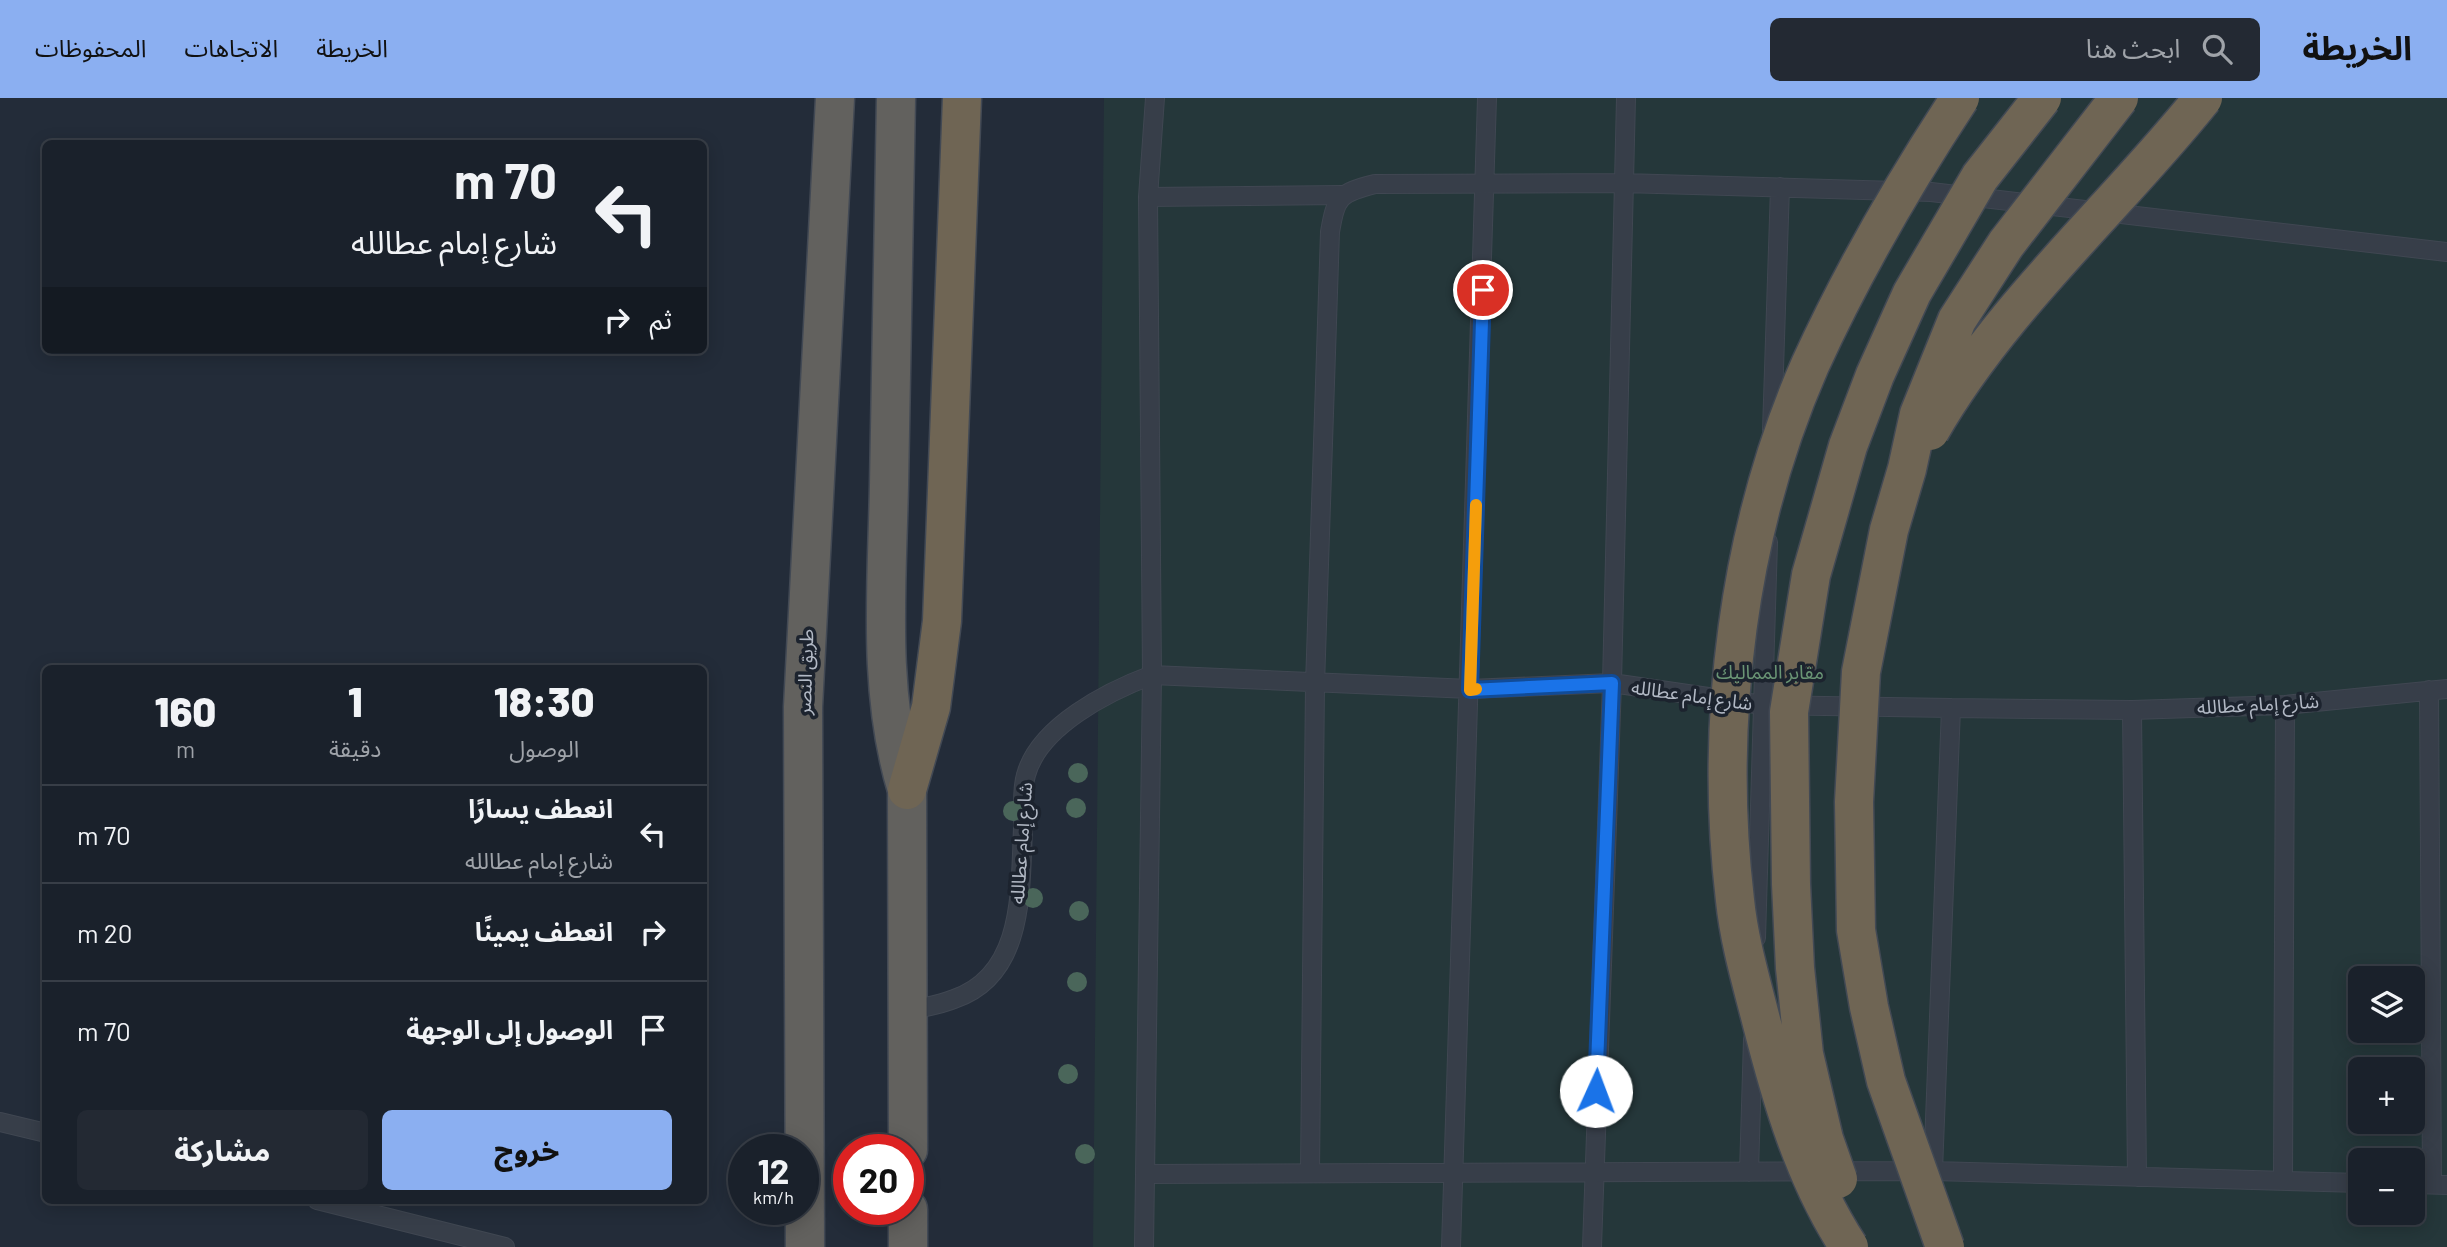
<!DOCTYPE html>
<html lang="ar">
<head>
<meta charset="utf-8">
<style>
  body { margin:0; font-family:Barlow,"Noto Sans Arabic",sans-serif; background:#232933; color:#f1f3f6; direction:rtl; height:100vh; display:flex; flex-direction:column; font-size:26px; white-space:nowrap }
  * { box-sizing:border-box; margin:0 }
  p { font-size:23px; color:#9fa3a9 }
  .icon { flex:none; width:38px; height:38px; fill:none; stroke:currentColor; stroke-width:2; stroke-linecap:round; stroke-linejoin:round }
  .map { position:relative; flex:1; overflow:hidden; direction:ltr }
  .details { position:absolute; left:42px; top:567px; width:665px; height:539px; display:flex; flex-direction:column; background:#1a212b; border-radius:10px; box-shadow:0 4px 18px #0003,0 0 0 2px #383e47; direction:rtl }
  .details>* { flex:none }
  .hud { position:absolute; left:42px; top:42px; width:665px; height:214px; border-radius:10px; box-shadow:0 4px 18px #0003,0 0 0 2px #383e47; direction:rtl; background:#1a212b; color:#f1f3f6; overflow:hidden }
  .tools { position:absolute; left:2348px; top:868px; display:grid; gap:14px }
  .tools a { display:grid; place-items:center; width:77px; height:77px; border-radius:10px; background:#1a212b; box-shadow:0 4px 18px #0003,0 0 0 2px #383e47; font-size:35px }
  .speed { position:absolute; left:728px; top:1036px; display:flex; gap:14px; font-size:35px; font-weight:700; text-align:center }
  .speed>* { display:grid; place-content:center; width:91px; height:91px; border-radius:50%; background:#1a212b; box-shadow:0 4px 18px #0003,0 0 0 2px #383e47; line-height:1 }
  .speed small { font-size:18px; font-weight:400 }
  .speed .limit { border:10px solid #d22; background:#fff; color:#111 }
  .pin { position:absolute; display:grid; place-items:center; width:60px; height:60px; color:#fff; margin:-30px; border:4px solid #fff; border-radius:50%; box-shadow:0 2px 7px #0007 }
  .me { position:absolute; width:77px; margin:-38px; rotate:2deg; stroke-linejoin:round; filter:drop-shadow(0 0 5px #0008) }
  .turn { display:flex; align-items:center; gap:24px; height:147px; padding:0 35px; font-size:32px }
  .turn .icon { width:91px; height:91px; stroke-width:2.5 }
  .turn b { display:block; font-size:49px; line-height:60px }
  .then { display:flex; align-items:center; height:66px; padding:0 35px; background:#0003; gap:14px; font-size:26px }
  .eta { display:flex; justify-content:space-evenly; align-items:center; height:119px; text-align:center }
  .eta b { font-size:42px; font-weight:800; line-height:49px }
  .primary-button { display:flex; gap:14px; margin-top:auto; padding:14px 35px }
  .primary-button a { flex:1; height:80px; border-radius:10px; background:#8baff1; color:#111; font-size:28px; font-weight:800; line-height:80px; text-align:center }
  .primary-button a+a { background:#232933; color:#f1f3f6 }
  ul { padding:0; list-style:none }
  li { display:flex; align-items:center; gap:21px; height:98px; padding:0 35px; border-top:2px solid #383e47 }
  li div { flex:1 }
  li b { display:block; font-size:26px }
  li em { font-style:normal }
  header { display:flex; align-items:center; gap:42px; box-sizing:border-box; height:98px; padding:0 35px; background:#8baff1; color:#111 }
  header strong { font-size:33px }
  nav { display:flex; gap:38px; margin-inline-start:auto; font-size:24px }
  .search { width:490px; height:63px; background:#232933; display:flex; align-items:center; gap:18px; box-sizing:border-box; padding:0 24px; border-radius:10px; color:#9fa3a9; font-size:26px }
  .map>svg:first-child { display:block }
  .green { fill:#25373a; fill-rule:evenodd }
  .lines { fill:none; stroke-linecap:round; stroke-linejoin:round }
  .service-casing { stroke:#404752; stroke-width:20 }
  .trunk-casing { stroke:#424954; stroke-width:41 }
  .motorway-casing { stroke:#424954; stroke-width:41 }
  .service { stroke:#373e49; stroke-width:18 }
  .trunk { stroke:#62615e; stroke-width:38 }
  .motorway { stroke:#6f6554; stroke-width:38 }
  .motorway-bridge-casing { stroke:#424954; stroke-width:41; stroke-linecap:butt }
  .motorway-bridge { stroke:#6f6554; stroke-width:38 }
  .tree { fill:#4a665a }
  .route-casing { stroke:#114b97; stroke-width:18 }
  .route { stroke:#1a73e8; stroke-width:12 }
  .slow { stroke:#f59e0b; stroke-width:12 }
  .labels { text-anchor:middle; stroke-width:7; stroke-linejoin:round; paint-order:stroke }
  .street-label { font-size:19px; fill:#b2b9c5; stroke:#1c232e }
  .park-label { font-size:19px; fill:#6a9575; stroke:#1c232e }
</style>
</head>
<body>
<header>
<strong>الخريطة</strong>
<div class="search"><svg class="icon" aria-label="search" viewBox="0 0 24 24"><circle cx="10" cy="10" r="6"/><path d="M15 15l6 6"/></svg>ابحث هنا</div>
<nav><a>الخريطة</a><a>الاتجاهات</a><a>المحفوظات</a></nav>
</header>
<div class="map">
<svg width="2447" height="1149" viewBox="0 0 2447 1149">
  <rect width="100%" height="100%" fill="#232c39"/>
  <path class="green" d="M1104 0H2447V1149H1093ZM2361 880H2413V933H2361ZM2361 971H2413V1024H2361ZM2361 1062H2413V1115H2361Z"/>
  <g class="lines">
    <g class="service-casing">
      <path id="service" d="M1148 99 1342 97
        M1772 332 1780 89
        M2429 592 2432 1086
        M2132 612 2137 1079
        M1756 840 1768 444
        M908 913C923 909 940 907 954 901 1025 877 1020 792 1023 730 1024 713 1021 693 1026 677 1039 628 1109 593 1152 577L1470 591 1612 585 1763 607 1951 610 2132 612 2285 607 2447 591
        M0 1024 46 1035
        M1933 1073 1951 610
        M1310 1074 1315 587 1330 134C1336 99 1339 95 1375 86L1623 85 1931 94 2447 154
        M1749 1074 1753 941
        M1146 1076 1933 1073 2361 1085
        M2283 1082 2285 607
        M2413 1086 2447 1087
        M317 1102 505 1149
        M1144 1149 1152 577 1148 99 1155 0
        M1451 1149 1487 0
        M1592 1149 1612 585 1626 0"/>
    </g>
    <g class="trunk-casing">
      <path id="trunk" d="M896 0C893 129 891 258 889 387 887 488 877 594 907 692L908 1052
        M908 1111V1149
        M805 1149 803 609 835 0"/>
    </g>
    <g class="motorway-casing">
      <path id="motorway" d="M907 692 931 609 942 523 962 0"/>
    </g>
    <use href="#service" class="service"/>
    <use href="#trunk" class="trunk"/>
    <use href="#motorway" class="motorway"/>
    <g class="motorway-bridge-casing">
      <path id="motorway-bridge" d="M1930 333C2001 209 2114 111 2203 0
        M1838 1081 1824 1041 1804 956 1795 870 1791 786 1789 614 1811 477 1848 348 1875 277 1912 195 1980 79 2042 0
        M1849 1149C1804 1080 1781 1001 1761 922 1751 883 1739 842 1735 802 1714 625 1738 431 1810 267 1852 175 1904 85 1960 0
        M1945 1149 1886 983 1869 909 1856 832 1854 704 1861 574 1889 432 1907 371 1919 316 1957 222 2006 146 2119 0"/>
    </g>
    <use href="#motorway-bridge" class="motorway-bridge"/>
  </g>
  <g class="tree">
    <circle cx="1078" cy="675" r="10"/>
    <circle cx="1076" cy="710" r="10"/>
    <circle cx="1013" cy="713" r="10"/>
    <circle cx="1033" cy="800" r="10"/>
    <circle cx="1079" cy="813" r="10"/>
    <circle cx="1077" cy="884" r="10"/>
    <circle cx="1068" cy="976" r="10"/>
    <circle cx="1085" cy="1056" r="10"/>
  </g>
  <g class="lines">
    <g class="route-casing">
      <path id="route" d="M1483 192 1470 592 1612 585 1596 993"/>
    </g>
    <use href="#route" class="route"/>
    <path class="slow" d="M1476 591 1470 592 1476 407"/>
  </g>
  <g class="labels">
    <g class="street-label">
      <text transform="translate(805 574) rotate(-88)" y="7">طريق النصر</text>
      <text transform="translate(1692 597) rotate(8)" y="7">شارع إمام عطالله</text>
      <text transform="translate(2258 606) rotate(-3)" y="7">شارع إمام عطالله</text>
      <text transform="translate(1021 745) rotate(-86)" y="7">شارع إمام عطالله</text>
    </g>
    <g class="park-label">
      <text x="1770" y="581">مقابر المماليك</text>
    </g>
  </g>
</svg>
<div class="tools">
<a><svg class="icon" aria-label="layers" viewBox="0 0 24 24"><path d="M12 4l9 5-9 5-9-5zM3 14l9 5 9-5"/></svg></a>
<a>+</a>
<a>−</a>
</div>
<div class="speed"><div>12<small>km/h</small></div><div class="limit">20</div></div>
<div class="pin" style="left:1483px;top:192px;background:#d93025"><svg class="icon" aria-label="arrive" viewBox="0 0 24 24"><path d="M6 21V4h12l-3 4 3 4H6"/></svg></div>
<svg class="me" style="left:1596px;top:993px" viewBox="-20 -20 40 40"><circle r="19" fill="#fff"/><path d="M0-13L10 11 0 6-10 11z" fill="#1a73e8"/></svg>
<div class="hud">
<div class="turn"><svg class="icon" aria-label="left" viewBox="0 0 24 24"><path d="M17 20v-9H6M10 6l-5 5 5 5"/></svg><div><b>70 m</b>شارع إمام عطالله</div></div>
<div class="then">ثم<svg class="icon" aria-label="right" viewBox="0 0 24 24"><path d="M7 20v-9h11M14 6l5 5-5 5"/></svg></div>
</div>
<section class="details">
<div class="eta">
<div><b>18:30</b><p>الوصول</p></div>
<div><b>1</b><p>دقيقة</p></div>
<div><b>160</b><p>m</p></div>
</div>
<ul>
<li><svg class="icon" aria-label="left" viewBox="0 0 24 24"><path d="M17 20v-9H6M10 6l-5 5 5 5"/></svg><div><b>انعطف يسارًا</b><p>شارع إمام عطالله</p></div><em>70 m</em></li>
<li><svg class="icon" aria-label="right" viewBox="0 0 24 24"><path d="M7 20v-9h11M14 6l5 5-5 5"/></svg><div><b>انعطف يمينًا</b></div><em>20 m</em></li>
<li><svg class="icon" aria-label="arrive" viewBox="0 0 24 24"><path d="M6 21V4h12l-3 4 3 4H6"/></svg><div><b>الوصول إلى الوجهة</b></div><em>70 m</em></li>
</ul>
<div class="primary-button"><a>خروج</a><a>مشاركة</a></div>
</section>
</div>
</body>
</html>
